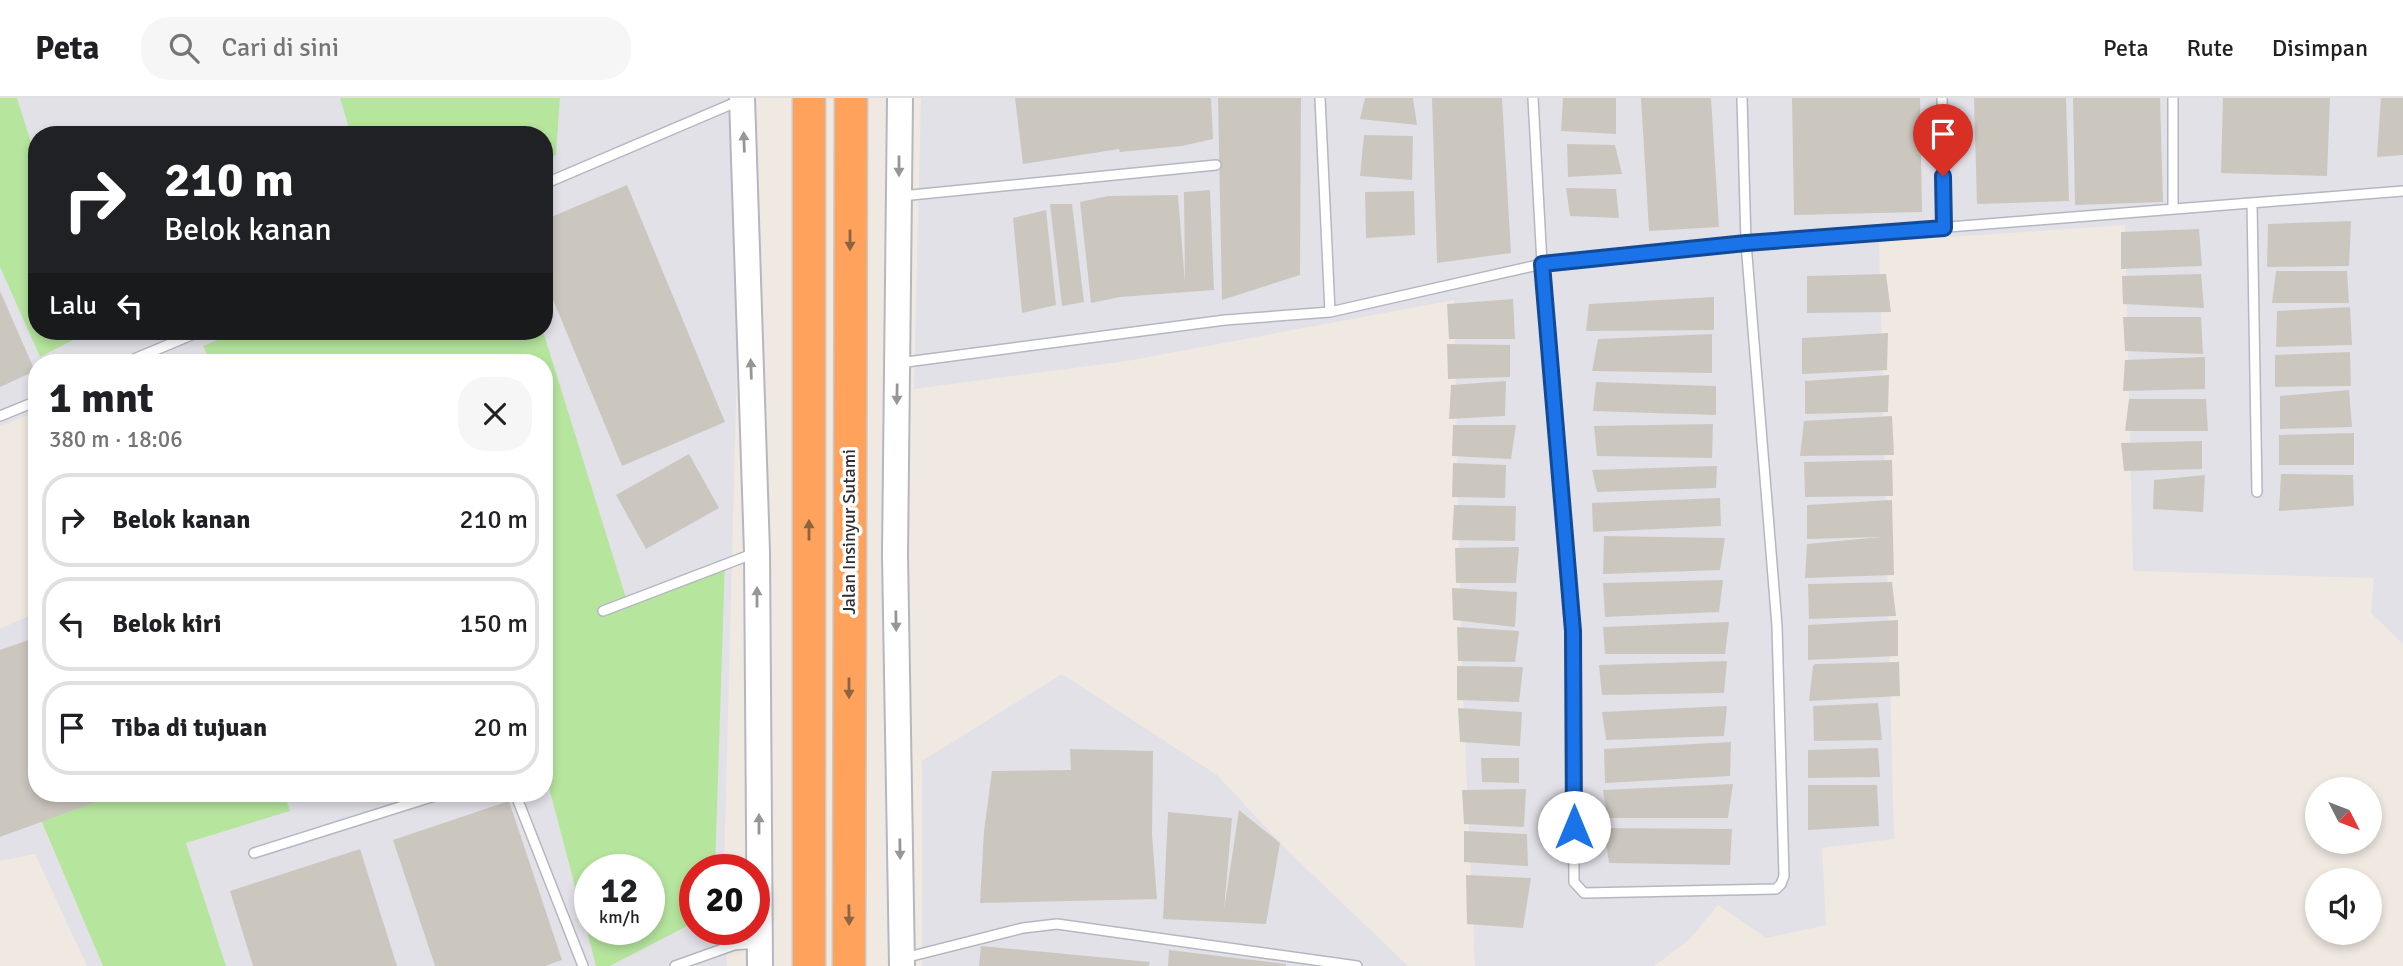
<!DOCTYPE html>
<html lang="id">
<head>
<meta charset="utf-8">
<style>
  body { margin:0; font-family:Signika,sans-serif; background:#f6f6f6; color:#202124; height:100vh; display:flex; flex-direction:column; font-size:26px; white-space:nowrap }
  * { box-sizing:border-box; margin:0 }
  p { font-size:23px; color:#757577 }
  .icon { flex:none; width:38px; height:38px; fill:none; stroke:currentColor; stroke-width:2; stroke-linecap:round; stroke-linejoin:round }
  .map { position:relative; flex:1; overflow:hidden }
  .panel { position:absolute; left:28px; top:256px; width:525px; height:448px; display:flex; flex-direction:column; background:#fff; border-radius:28px; box-shadow:0 4px 10px #0003 }
  .panel>* { flex:none }
  .banner { position:absolute; left:28px; top:28px; width:525px; height:214px; border-radius:28px; box-shadow:0 4px 10px #0003; background:#202124; color:#fff; overflow:hidden }
  .needle { width:46px; rotate:132deg }
  .controls { position:absolute; left:2305px; top:679px; display:grid; gap:14px }
  .controls a { display:grid; place-items:center; width:77px; height:77px; border-radius:50%; background:#fff; box-shadow:0 4px 10px #0003; font-size:35px }
  .speed { position:absolute; left:574px; top:756px; display:flex; gap:14px; font-size:35px; font-weight:700; text-align:center }
  .speed>* { display:grid; place-content:center; width:91px; height:91px; border-radius:50%; background:#fff; box-shadow:0 4px 10px #0003; line-height:1 }
  .speed small { font-size:18px; font-weight:400 }
  .speed .limit { border:10px solid #d22; background:#fff; color:#111 }
  .pin { position:absolute; display:grid; place-items:center; width:60px; height:60px; color:#fff; margin:-72px -30px; border-radius:50% 50% 50% 0; rotate:-45deg; box-shadow:0 0 7px #0007 }
  .pin .icon { rotate:45deg }
  .me { position:absolute; width:77px; margin:-38px; rotate:0deg; stroke-linejoin:round; filter:drop-shadow(0 0 5px #0008) }
  .turn { display:flex; align-items:center; gap:24px; height:147px; padding:0 21px; font-size:32px }
  .turn .icon { width:91px; height:91px; stroke-width:2.5 }
  .turn b { display:block; font-size:49px; line-height:60px }
  .then { display:flex; align-items:center; height:66px; padding:0 21px; background:#0003; gap:14px; font-size:26px }
  .round { display:grid; place-items:center; flex:none; width:74px; height:74px; border-radius:28px; background:#f6f6f6 }
  .headline { display:flex; align-items:center; justify-content:space-between; height:119px; padding:0 21px }
  h1 { font-size:42px; font-weight:700; line-height:52px }
  ul { padding:0; list-style:none }
  li { display:flex; align-items:center; gap:21px; height:94px; margin:0 14px 10px; padding:0 7px; border:4px solid #e0e0e0; border-radius:28px }
  li div { flex:1 }
  li b { display:block; font-size:26px }
  li em { font-style:normal }
  header { display:flex; align-items:center; gap:42px; box-sizing:border-box; height:98px; padding:0 35px; background:#fff; border-bottom:2px solid #e0e0e0 }
  header strong { font-size:33px }
  nav { display:flex; gap:38px; margin-inline-start:auto; font-size:24px }
  .search { width:490px; height:63px; background:#f6f6f6; display:flex; align-items:center; gap:18px; box-sizing:border-box; padding:0 24px; border-radius:28px; color:#757577; font-size:26px }
  .map>svg:first-child { display:block }
  .industrial { fill:#e3e1e8 }
  .green { fill:#b6e59e; fill-rule:evenodd }
  .building { fill:#cbc7bf }
  .lines { fill:none; stroke-linecap:round; stroke-linejoin:round }
  .lane-casing { stroke:#b4b7c1; stroke-width:12 }
  .secondary-casing { stroke:#b4b7c1; stroke-width:28 }
  .highway-casing { stroke:#c9c9c9; stroke-width:35 }
  .lane { stroke:#fff; stroke-width:9 }
  .secondary { stroke:#fff; stroke-width:24 }
  .highway { stroke:#ffa35c; stroke-width:32 }
  .oneway { fill:#969696 }
  .oneway2 { fill:#8c6343 }
  .route-casing { stroke:#114b97; stroke-width:18 }
  .route { stroke:#1a73e8; stroke-width:12 }
  .labels { text-anchor:middle; stroke-width:7; stroke-linejoin:round; paint-order:stroke }
  .street-label { font-size:18px; fill:#2e2e2e; stroke:#fff }
</style>
</head>
<body>
<header>
<strong>Peta</strong>
<div class="search"><svg class="icon" aria-label="search" viewBox="0 0 24 24"><circle cx="10" cy="10" r="6"/><path d="M15 15l6 6"/></svg>Cari di sini</div>
<nav><a>Peta</a><a>Rute</a><a>Disimpan</a></nav>
</header>
<div class="map">
<svg width="2403" height="868" viewBox="0 0 2403 868">
  <rect width="100%" height="100%" fill="#efe9e1"/>
  <path class="industrial" d="M17 0H340L351 37H37V63Z
    M560 0H738V224L724 772H715L627 504 543 233 544 63 556 57Z
    M921 0H2403V546L2371 515 2374 480 2133 473 2125 127 1879 144 1894 741 1822 750 1826 827 1766 840 1718 807 1690 841 1654 868H1475L1462 574 1454 202 1127 263 914 291Z
    M0 169 40 259 91 233H238L203 248 209 264H37V330L31 316 0 328Z
    M37 514V695H106L40 721 103 868H87L35 756 0 763V531Z
    M1062 576 1217 677 1287 752 1408 868H922V663Z
    M544 671 596 868H226L186 745 289 713 284 695H544Z
    M695 824V831H725L727 868H610Z"/>
  <path class="green" d="M0 0H17L37 63V233H91L40 259 0 169Z
    M340 0H560L556 57 544 63V37H351Z
    M238 233H543L627 503 725 463 715 772H695V824L610 868H596L544 671V264H210L203 248ZM590 772H649V831H590Z
    M106 695H284L290 713 186 745 226 868H103L40 720Z"/>
  <path class="building" d="M1015 0H1211L1213 41 1182 48 1120 54 1119 51 1023 66Z
    M1218 0H1301L1300 177 1222 202Z
    M1365 0H1413L1417 27 1360 21Z
    M1432 0H1502L1511 155 1437 165Z
    M1563 0H1616V36L1561 33Z
    M1641 0H1711L1719 129 1649 133Z
    M1792 0H1920L1922 114 1794 117Z
    M1974 0H2066L2069 103 1977 106Z
    M2073 0H2160L2163 104 2075 107Z
    M2223 0H2330L2327 78 2221 75Z
    M2381 0H2403V57L2377 59Z
    M1364 37 1413 38 1412 82 1360 78Z
    M1567 46 1615 47 1622 76 1568 79Z
    M627 87 725 324 622 368 544 180V122Z
    M1566 90 1616 91 1619 120 1570 118Z
    M1210 92 1214 192 1120 199 1091 205 1080 104 1108 98 1178 97 1185 185 1184 94Z
    M1414 93 1415 137 1366 140 1365 94Z
    M1050 106H1072L1084 204 1062 208Z
    M1046 112 1056 207 1022 215 1013 120Z
    M2351 123 2349 168 2267 169 2268 126Z
    M2199 131 2202 168 2121 171V134Z
    M2276 173H2347L2349 205H2272Z
    M1886 176 1891 214 1807 215V178Z
    M2201 176 2204 210 2123 206 2122 178Z
    M0 193 35 273 0 289Z
    M1714 199V232L1586 233 1589 206Z
    M1513 201 1515 241H1449L1447 206Z
    M2350 209 2352 247 2276 249 2277 213Z
    M2123 219H2201L2203 256 2125 253Z
    M1888 235 1887 272 1802 276V240Z
    M1712 236V275L1592 273 1598 241Z
    M1447 246 1510 247V279L1448 281Z
    M2350 254 2351 288 2275 289V257Z
    M207 256 210 264H187Z
    M2205 259V291L2123 293 2125 262Z
    M1889 277 1888 314 1805 316V283Z
    M1506 283 1505 318 1449 321 1451 287Z
    M1596 284 1716 288V317L1593 313Z
    M2349 292 2352 329 2280 331V298Z
    M2129 301H2206L2208 333H2125Z
    M1892 318 1894 357 1800 358 1804 323Z
    M1713 326 1712 360 1597 358 1594 328Z
    M1453 327H1516L1511 361 1452 358Z
    M2354 335V367H2279V337Z
    M2202 343V371L2124 373 2121 345Z
    M689 356 719 410 646 451 616 397Z
    M1892 362 1893 398 1805 399 1804 364Z
    M1453 365 1506 367 1505 400 1452 399Z
    M1717 368 1716 390 1597 394 1592 372Z
    M2281 376 2353 377 2354 408 2279 413Z
    M2205 377 2203 414 2153 411 2154 382Z
    M1720 400 1721 428 1593 434 1592 405Z
    M1892 402 1894 477 1805 480 1807 446 1881 439 1807 441V407Z
    M1454 407 1516 408 1515 443 1452 442Z
    M1604 438 1725 440 1720 472 1603 476Z
    M1519 449 1516 485H1456L1455 450Z
    M1723 482 1719 514 1605 519 1603 485Z
    M1892 484 1896 518 1809 521 1808 486Z
    M1452 490 1517 494 1515 529 1453 522Z
    M1898 522V558L1808 562V527Z
    M1729 524 1725 556H1605L1603 529Z
    M1457 529 1519 533 1515 564 1458 563Z
    M37 539V695H121L0 739V552Z
    M1727 563 1724 595 1602 597 1599 567Z
    M1899 564 1900 598 1809 603 1813 568 1815 566Z
    M1457 568 1523 569 1519 604 1457 602Z
    M1878 605 1882 642 1814 643 1813 608Z
    M1727 608 1724 638 1606 642 1602 614Z
    M1458 610 1522 614 1520 648 1460 644Z
    M1731 644 1730 678 1605 685 1604 651Z
    M1878 650 1880 679 1808 680V652Z
    M1070 651 1153 653 1152 737 1157 801 980 805 984 733 992 673 1071 672Z
    M1481 660H1519V685L1482 684Z
    M1733 686 1728 720H1607L1603 692Z
    M1808 687H1877L1879 728 1808 732Z
    M1526 691 1524 729 1464 726 1462 692Z
    M509 703 562 862 545 868H435L393 742Z
    M1239 712 1280 745 1266 826 1163 821 1168 714 1232 720 1224 812Z
    M1604 730 1732 731 1730 767 1609 765Z
    M1464 733 1527 736 1528 768 1464 764Z
    M360 751 397 868H253L230 793Z
    M1466 777 1531 780 1523 830 1467 826Z
    M981 848 1150 864 1149 868H979Z
    M1169 852 1286 866V868H1168Z"/>
  <g class="lines">
    <g class="lane-casing">
      <path id="lane" d="M1320 0 1330 214
        M1533 0 1542 166 1573 533 1574 784 1584 795 1776 791 1781 786 1784 778 1777 528 1746 145 1742 0
        M1942 0 1944 130
        M544 86 741 2
        M901 98 1216 67
        M2252 105 2257 394
        M2173 111V0
        M127 264 201 233
        M899 265 1225 222 1330 214 1542 166 1746 145 2403 93
        M0 318 37 303
        M603 513 755 455
        M515 695 583 868
        M254 755 444 695
        M904 860 1023 830 1057 826 1357 868
        M675 868 734 847 758 845"/>
    </g>
    <g class="secondary-casing">
      <path id="secondary" d="M742 0 757 454 760 868
        M900 0 895 457 902 868"/>
    </g>
    <g class="highway-casing">
      <path id="highway" d="M809 0V868
        M849 868 851 0"/>
    </g>
    <use href="#lane" class="lane"/>
    <use href="#secondary" class="secondary"/>
    <use href="#highway" class="highway"/>
  </g>
  <defs><path id="oneway-solid" d="M-6-.8H1V-3.2L6.5 0L1 3.2V.8H-6Z" transform="scale(1.75)"/></defs>
  <g class="oneway">
    <use href="#oneway-solid" transform="translate(744 44) rotate(-92)"/>
    <use href="#oneway-solid" transform="translate(899 68) rotate(90)"/>
    <use href="#oneway-solid" transform="translate(751 271) rotate(-92)"/>
    <use href="#oneway-solid" transform="translate(897 296) rotate(91)"/>
    <use href="#oneway-solid" transform="translate(757 499) rotate(-90)"/>
    <use href="#oneway-solid" transform="translate(896 523) rotate(89)"/>
    <use href="#oneway-solid" transform="translate(759 726) rotate(-90)"/>
    <use href="#oneway-solid" transform="translate(900 751) rotate(89)"/>
  </g>
  <g class="oneway2">
    <use href="#oneway-solid" transform="translate(850 142) rotate(90)"/>
    <use href="#oneway-solid" transform="translate(809 432) rotate(-90)"/>
    <use href="#oneway-solid" transform="translate(849 590) rotate(90)"/>
    <use href="#oneway-solid" transform="translate(849 817) rotate(89)"/>
  </g>
  <g class="lines">
    <g class="route-casing">
      <path id="route" d="M1574 729 1573 533 1542 166 1746 145 1944 130 1943 78"/>
    </g>
    <use href="#route" class="route"/>
  </g>
  <g class="labels">
    <g class="street-label">
      <text transform="translate(849 434) rotate(-90)" y="6">Jalan Insinyur Sutami</text>
    </g>
  </g>
</svg>
<div class="controls">
<a><svg class="needle" viewBox="-14 -14 28 28"><path d="M0-13l5 13h-10z" fill="#e53935"/><path d="M0 13l5-13h-10z" fill="#757577"/></svg></a>
<a><svg class="icon" aria-label="sound" viewBox="0 0 24 24"><path d="M4 9h4l5-4v14l-5-4H4zM17 9q2 3 0 6"/></svg></a>
</div>
<div class="speed"><div>12<small>km/h</small></div><div class="limit">20</div></div>
<div class="pin" style="left:1943px;top:78px;background:#d93025"><svg class="icon" aria-label="arrive" viewBox="0 0 24 24"><path d="M6 21V4h12l-3 4 3 4H6"/></svg></div>
<svg class="me" style="left:1574px;top:729px" viewBox="-20 -20 40 40"><circle r="19" fill="#fff"/><path d="M0-13L10 11 0 6-10 11z" fill="#1a73e8"/></svg>
<div class="banner">
<div class="turn"><svg class="icon" aria-label="right" viewBox="0 0 24 24"><path d="M7 20v-9h11M14 6l5 5-5 5"/></svg><div><b>210 m</b>Belok kanan</div></div>
<div class="then">Lalu<svg class="icon" aria-label="left" viewBox="0 0 24 24"><path d="M17 20v-9H6M10 6l-5 5 5 5"/></svg></div>
</div>
<section class="panel">
<div class="headline"><div><h1>1 mnt</h1><p>380 m · 18:06</p></div><a class="round"><svg class="icon" aria-label="close" viewBox="0 0 24 24"><path d="M6 6l12 12M18 6L6 18"/></svg></a></div>
<ul>
<li><svg class="icon" aria-label="right" viewBox="0 0 24 24"><path d="M7 20v-9h11M14 6l5 5-5 5"/></svg><div><b>Belok kanan</b></div><em>210 m</em></li>
<li><svg class="icon" aria-label="left" viewBox="0 0 24 24"><path d="M17 20v-9H6M10 6l-5 5 5 5"/></svg><div><b>Belok kiri</b></div><em>150 m</em></li>
<li><svg class="icon" aria-label="arrive" viewBox="0 0 24 24"><path d="M6 21V4h12l-3 4 3 4H6"/></svg><div><b>Tiba di tujuan</b></div><em>20 m</em></li>
</ul>
</section>
</div>
</body>
</html>
